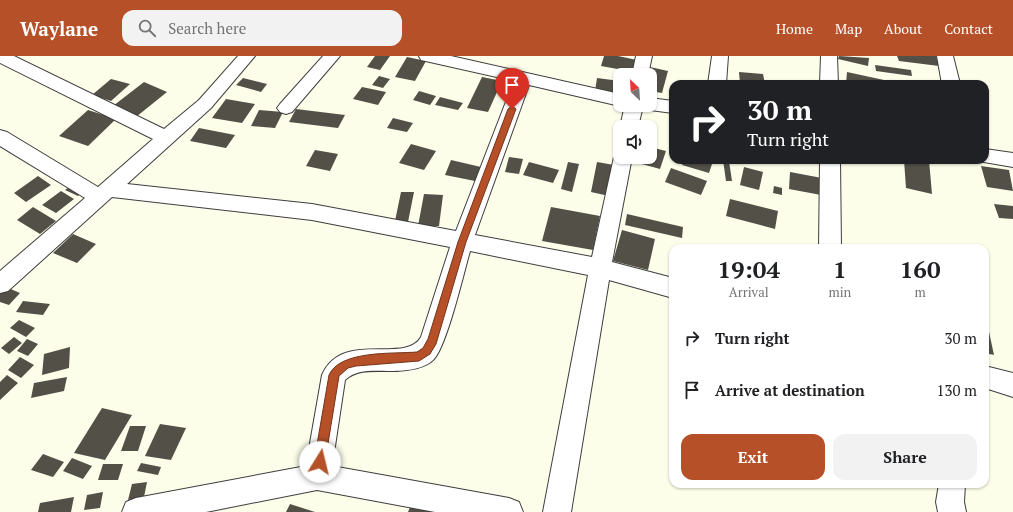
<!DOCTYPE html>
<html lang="en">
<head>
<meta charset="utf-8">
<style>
  body { margin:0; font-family:"PT Serif",serif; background:#f2f2f2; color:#202124; height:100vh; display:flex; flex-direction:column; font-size:15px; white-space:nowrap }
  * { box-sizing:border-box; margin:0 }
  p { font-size:13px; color:#757577 }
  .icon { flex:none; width:22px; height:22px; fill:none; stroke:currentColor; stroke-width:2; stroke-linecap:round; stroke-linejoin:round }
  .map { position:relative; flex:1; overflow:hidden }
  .panel { position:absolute; left:669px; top:188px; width:320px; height:244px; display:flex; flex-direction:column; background:#fff; border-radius:12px; box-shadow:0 1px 3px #0004 }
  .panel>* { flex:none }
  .top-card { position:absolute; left:669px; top:24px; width:320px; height:84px; border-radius:12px; box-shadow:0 1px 3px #0004; background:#202124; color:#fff; overflow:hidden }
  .needle { width:26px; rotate:335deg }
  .fabs { position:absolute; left:613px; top:12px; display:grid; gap:8px }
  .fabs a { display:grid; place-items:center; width:44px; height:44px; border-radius:8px; background:#fff; box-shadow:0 1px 3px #0004; font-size:20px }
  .pin { position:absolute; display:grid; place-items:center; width:34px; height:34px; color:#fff; margin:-41px -17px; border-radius:50% 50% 50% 0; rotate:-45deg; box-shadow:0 0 4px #0007 }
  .pin .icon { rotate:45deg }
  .me { position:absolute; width:44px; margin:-22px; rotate:9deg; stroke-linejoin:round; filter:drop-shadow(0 0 3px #0008) }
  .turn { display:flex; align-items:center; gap:14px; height:84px; padding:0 12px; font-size:18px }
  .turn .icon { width:52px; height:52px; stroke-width:2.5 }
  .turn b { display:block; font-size:28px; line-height:34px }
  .eta { display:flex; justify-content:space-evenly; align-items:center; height:68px; text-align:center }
  .eta b { font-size:24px; font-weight:800; line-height:28px }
  .primary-button { display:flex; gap:8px; margin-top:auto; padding:8px 12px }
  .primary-button a { flex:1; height:46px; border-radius:12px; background:#b65028; color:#fff; font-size:16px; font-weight:800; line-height:46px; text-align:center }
  .primary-button a+a { background:#f2f2f2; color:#202124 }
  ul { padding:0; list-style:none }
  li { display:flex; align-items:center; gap:12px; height:52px; padding:0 12px }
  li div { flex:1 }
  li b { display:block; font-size:15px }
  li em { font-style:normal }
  header { display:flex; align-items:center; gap:24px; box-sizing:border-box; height:56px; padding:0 20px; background:#b65028; color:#fff }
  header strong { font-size:19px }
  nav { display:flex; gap:22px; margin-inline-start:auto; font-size:14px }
  .search { width:280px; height:36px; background:#f2f2f2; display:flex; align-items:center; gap:10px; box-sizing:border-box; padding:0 14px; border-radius:12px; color:#757577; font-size:15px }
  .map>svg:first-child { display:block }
  .building { fill:#535048 }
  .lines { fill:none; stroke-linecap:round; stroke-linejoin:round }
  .minor-casing { stroke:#3e3e3e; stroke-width:2 }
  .minor { fill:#fff; fill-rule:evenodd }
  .route { fill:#b65028; stroke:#76341a }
</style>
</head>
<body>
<header>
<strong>Waylane</strong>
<div class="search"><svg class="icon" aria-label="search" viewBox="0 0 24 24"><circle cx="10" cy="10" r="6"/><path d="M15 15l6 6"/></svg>Search here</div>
<nav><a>Home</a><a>Map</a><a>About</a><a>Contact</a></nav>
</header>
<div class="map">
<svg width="1013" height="456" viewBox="0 0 1013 456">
  <rect width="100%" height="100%" fill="#fcfeea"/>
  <path class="building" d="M375 0H390L380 14 367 11Z
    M604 0H618L637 4 634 16 601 10Z
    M839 0 869 2 868 10 838 3Z
    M897 0H936L939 10 899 5Z
    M407 1 426 5 415 25 395 21Z
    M875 9 911 14 912 20 876 15Z
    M650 11 668 15 662 37 650 35V19H647Z
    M739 16 763 18 765 28H740Z
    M847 16 884 24V28H846Z
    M379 20 390 23 383 32 372 29Z
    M482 21 502 25 488 56 467 52Z
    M243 22 267 28 261 36 236 29Z
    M597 22 620 25V38L595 35Z
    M111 23 130 28 111 45 92 39Z
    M144 26 167 36 136 61 113 50Z
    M362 31 386 36 378 49 353 43Z
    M419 35 436 40 430 49 413 44Z
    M440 41 463 47 458 54 435 49Z
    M226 43 255 48 242 67 212 62Z
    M296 53 345 59 338 72 289 66Z
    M88 54 116 63 88 90 59 80Z
    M259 54 283 56 275 72 251 70Z
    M393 62 413 67 407 76 387 72Z
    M199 72 235 79 226 92 190 85Z
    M411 88 436 95 424 114 399 107Z
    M650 91 666 95 660 113 631 105 632 101H650Z
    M315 94 338 98 330 115 306 110Z
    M509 101 523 103 519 118 505 116Z
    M451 104 481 111 475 125 445 119Z
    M684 104H711L713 105 709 117 682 109Z
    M723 104 729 105 732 125H726Z
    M904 104H929L932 138 906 132Z
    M529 106 559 114 553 127 523 119Z
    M568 106 579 108 572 136 561 133Z
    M597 106 614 109 609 140 591 136Z
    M981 110 1009 114 1013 135 987 131Z
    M744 111 763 116 759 134 740 129Z
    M671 112 707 125 701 139 665 126Z
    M790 116 822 122 821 139 789 133Z
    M38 120 51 129 26 146 14 137Z
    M72 129 84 135 78 140 65 134Z
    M774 130 782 132V139L773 137Z
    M61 135 74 143 56 157 42 149Z
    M401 136H414L408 166 395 165Z
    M424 138 443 139 439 170H418Z
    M730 143 778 155 775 173 726 160Z
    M994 148 1013 150V163L999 162Z
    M33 151 56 165 40 178 17 164Z
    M551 151 600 160 593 194 542 185Z
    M627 158 683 171 682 182 625 169Z
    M622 174 655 183 648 214 613 205Z
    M73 178 96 188 77 207 53 197Z
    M6 231 20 237 9 249 0 246V238Z
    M23 245 50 248 43 259 16 256Z
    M986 262 994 299 985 297Z
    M19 264 35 272 26 281 10 272Z
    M14 281 22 287 9 298 1 292Z
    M27 283 38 288 28 300 17 295Z
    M70 291 69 312 42 319 44 298Z
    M20 301 34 309 21 322 8 314Z
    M7 319 18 327 0 344V326Z
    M67 321 64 335 31 342 34 327Z
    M102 352 132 359 105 404 74 397Z
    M160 368 186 372 171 404 145 400Z
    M130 370H146L138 395H121Z
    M43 398 64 406 53 421 31 414Z
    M72 402 92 410 83 423 63 415Z
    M141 407 161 411 158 419 137 415Z
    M103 408H123L118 424H98Z
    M147 426 144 441 128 444 132 428Z
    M103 436 100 452 84 454 87 439Z
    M74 441 71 456H38L40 447Z
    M290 448 315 456H286Z
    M411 449 431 456H408Z"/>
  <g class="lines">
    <g class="minor-casing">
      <path id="minor" d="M0 0H14L164 73 199 44 238 0H255L211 52 127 128 312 148 456 175 514 25 421 4 419 0H451L620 38V49H624L620 50 529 29 475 179 592 201 614 101 616 96 620 95V101H632L612 206 673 222V242L609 224 571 456H543L588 219 470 195C464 216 447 289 434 303 424 314 403 315 388 315 373 315 357 313 345 324L332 410 509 442 519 446 523 456H435L317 434 206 456H122L126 446 136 442 306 410 322 319C342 273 405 309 421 281L450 191 312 164 112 141 8 235 0 237V215L85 142 0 90V74L7 76 98 131 153 83 0 7Z
        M323 0H340L292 56 286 58 280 56 277 52 280 48Z
        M636 0H652L648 19H632Z
        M712 0H728L726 28H708Z
        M821 0H837L838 28H820Z
        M937 0H953L960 28H942Z
        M650 42 673 45V57L650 54 643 50 638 71H620L625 49H650Z
        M985 93 1013 97V111L978 105 985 104Z
        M820 104H840L841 192H819Z
        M985 310 1013 317V341L985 332Z
        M939 428H965L964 446 966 456H938L936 446Z"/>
    </g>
    <use href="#minor" class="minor"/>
  </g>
  <path class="route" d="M512 50 516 53 466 186 436 288 430 298 419 305 356 310 348 312 339 320 325 406 323 410 320 412 316 410 314 406 329 319C340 294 393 298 417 296L423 292 428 283 458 186 508 53Z"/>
</svg>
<div class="fabs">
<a><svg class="needle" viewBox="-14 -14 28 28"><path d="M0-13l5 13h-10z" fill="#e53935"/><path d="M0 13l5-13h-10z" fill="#757577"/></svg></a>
<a><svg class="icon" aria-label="sound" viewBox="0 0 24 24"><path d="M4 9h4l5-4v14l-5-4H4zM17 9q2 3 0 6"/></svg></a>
</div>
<div class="pin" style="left:512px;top:53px;background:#d93025"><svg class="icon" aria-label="arrive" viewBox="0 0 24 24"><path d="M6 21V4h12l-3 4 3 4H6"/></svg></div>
<svg class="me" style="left:320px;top:406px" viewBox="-20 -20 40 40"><circle r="19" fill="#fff"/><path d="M0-13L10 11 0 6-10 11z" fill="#b65028"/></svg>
<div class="top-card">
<div class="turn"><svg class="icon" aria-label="right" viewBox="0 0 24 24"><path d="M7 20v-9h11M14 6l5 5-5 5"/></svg><div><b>30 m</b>Turn right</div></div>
</div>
<section class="panel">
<div class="eta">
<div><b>19:04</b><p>Arrival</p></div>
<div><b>1</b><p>min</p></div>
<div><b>160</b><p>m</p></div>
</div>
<ul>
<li><svg class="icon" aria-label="right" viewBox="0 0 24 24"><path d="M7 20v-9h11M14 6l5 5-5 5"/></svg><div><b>Turn right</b></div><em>30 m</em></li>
<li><svg class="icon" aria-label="arrive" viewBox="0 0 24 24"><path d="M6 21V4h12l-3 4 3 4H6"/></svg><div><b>Arrive at destination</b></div><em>130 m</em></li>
</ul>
<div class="primary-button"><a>Exit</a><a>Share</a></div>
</section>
</div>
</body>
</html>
